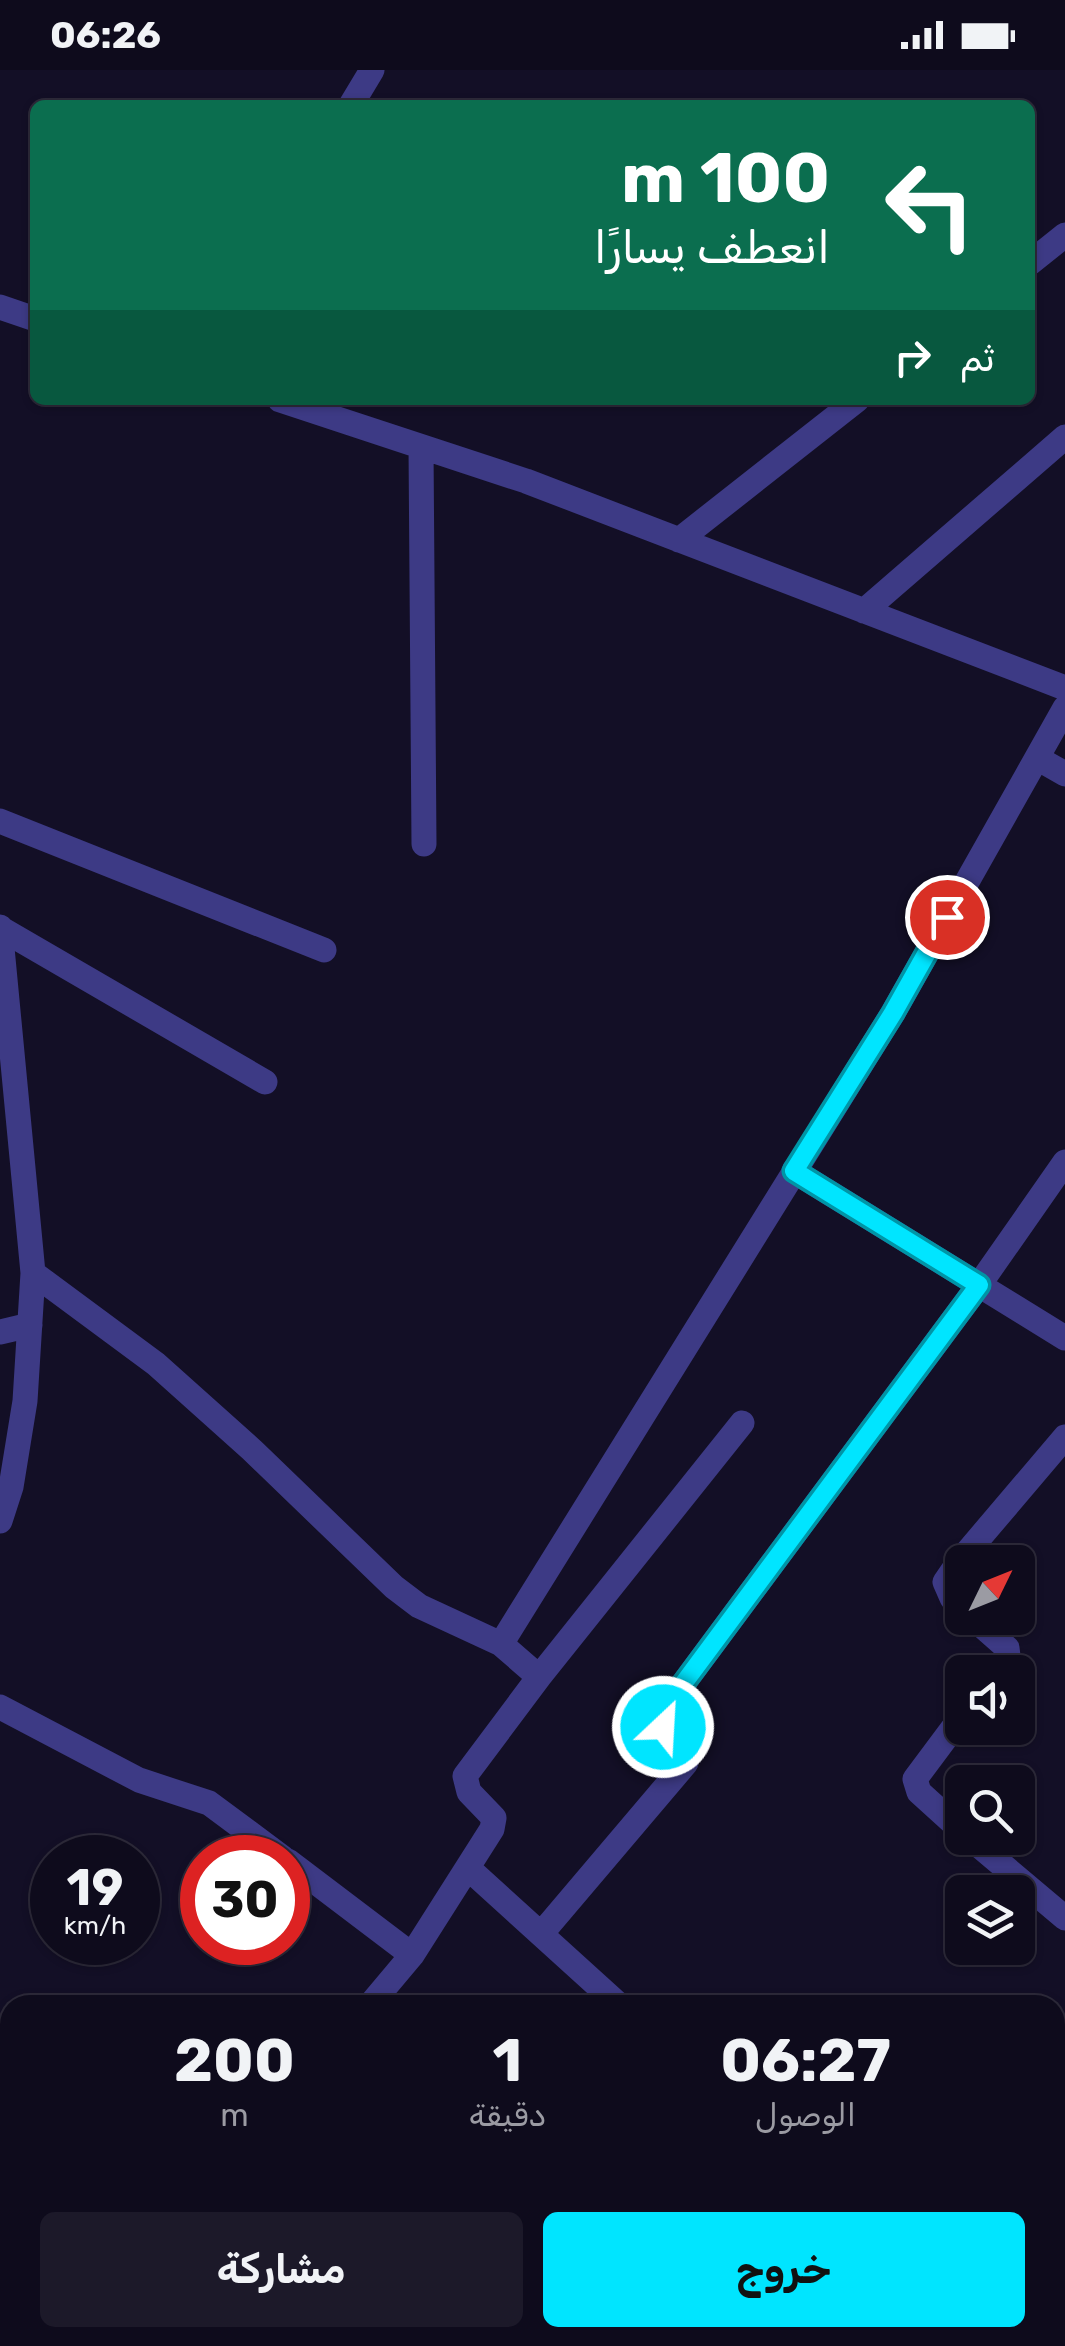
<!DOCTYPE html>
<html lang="ar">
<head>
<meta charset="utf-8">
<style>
  body { margin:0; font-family:Rubik,"Noto Sans Arabic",sans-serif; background:#1c1929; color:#f1f3f6; direction:rtl; height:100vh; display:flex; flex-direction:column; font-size:38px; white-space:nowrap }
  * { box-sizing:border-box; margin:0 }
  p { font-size:32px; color:#9b9ba3 }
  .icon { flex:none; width:55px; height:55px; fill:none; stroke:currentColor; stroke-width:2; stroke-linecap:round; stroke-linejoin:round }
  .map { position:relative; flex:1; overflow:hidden; direction:ltr }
  .drawer { position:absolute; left:0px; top:1925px; width:1065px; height:352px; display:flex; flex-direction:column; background:#0e0b1c; border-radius:30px 30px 0 0; box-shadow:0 2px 8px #0004,0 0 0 2px #2e2b3b; direction:rtl }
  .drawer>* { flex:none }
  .guide { position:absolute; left:30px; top:30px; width:1005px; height:305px; border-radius:15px; box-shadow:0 2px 8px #0004,0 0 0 2px #2e2b3b; direction:rtl; background:#0b6e4f; color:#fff; overflow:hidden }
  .needle { width:65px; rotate:47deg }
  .controls { position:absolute; left:945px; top:1475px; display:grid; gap:20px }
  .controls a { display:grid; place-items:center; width:90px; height:90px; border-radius:15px; background:#0e0b1c; box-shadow:0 2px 8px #0004,0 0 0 2px #2e2b3b; font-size:50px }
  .speed { position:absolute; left:30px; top:1765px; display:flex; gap:20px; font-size:50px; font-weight:700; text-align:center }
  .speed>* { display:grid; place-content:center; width:130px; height:130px; border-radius:50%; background:#0e0b1c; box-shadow:0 2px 8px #0004,0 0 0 2px #2e2b3b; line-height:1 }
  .speed small { font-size:25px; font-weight:400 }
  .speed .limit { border:15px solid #d22; background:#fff; color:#111 }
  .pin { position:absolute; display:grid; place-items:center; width:85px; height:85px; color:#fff; margin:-42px; border:5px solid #fff; border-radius:50%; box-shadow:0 2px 10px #0007 }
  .me { position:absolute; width:110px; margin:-55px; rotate:25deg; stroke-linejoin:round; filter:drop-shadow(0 0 8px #0008) }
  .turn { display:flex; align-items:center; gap:35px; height:210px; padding:0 40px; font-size:45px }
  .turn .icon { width:130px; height:130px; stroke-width:2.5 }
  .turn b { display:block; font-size:70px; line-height:85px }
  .then { display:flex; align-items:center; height:95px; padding:0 40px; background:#0003; gap:20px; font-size:38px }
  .eta { display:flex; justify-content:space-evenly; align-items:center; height:170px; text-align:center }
  .eta b { font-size:60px; font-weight:700; line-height:70px }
  .cta { display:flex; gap:20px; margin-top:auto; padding:20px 40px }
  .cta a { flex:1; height:115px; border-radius:15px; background:#00e5ff; color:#111; font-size:40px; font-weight:700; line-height:115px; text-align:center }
  .cta a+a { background:#1c1929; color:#f1f3f6 }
  .status { display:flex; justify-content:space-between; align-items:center; height:70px; padding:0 50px; background:#0e0b1c; direction:ltr }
  .status svg { height:28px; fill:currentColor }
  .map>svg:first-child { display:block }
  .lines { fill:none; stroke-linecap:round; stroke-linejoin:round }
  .minor { stroke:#3d3a85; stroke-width:25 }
  .route-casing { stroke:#0095a6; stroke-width:25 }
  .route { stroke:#00e5ff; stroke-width:18 }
</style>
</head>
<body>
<div class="status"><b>06:26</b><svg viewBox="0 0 49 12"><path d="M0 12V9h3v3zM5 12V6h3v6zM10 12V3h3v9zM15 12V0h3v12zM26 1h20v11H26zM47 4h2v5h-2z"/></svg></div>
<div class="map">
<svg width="1065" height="2276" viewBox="0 0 1065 2276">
  <rect width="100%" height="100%" fill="#130f26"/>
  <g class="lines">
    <path class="minor" d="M351 35 372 0
      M1030 193 1065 165
      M0 237 35 249
      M280 330 526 411 1065 618
      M421 377 424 774
      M679 470 857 330
      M864 541 1065 367
      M1037 688 1065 704
      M0 751 324 880
      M0 857 33 1203 25 1331 11 1417 0 1451
      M0 858 265 1012
      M794 1101 1065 1268
      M33 1203 156 1294 252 1380 394 1517 419 1536 501 1574 539 1607 465 1706 469 1722 494 1748 492 1759 412 1885 370 1935
      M0 1262 30 1255
      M962 1539 952 1528 945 1512 958 1493 1065 1367
      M973 1548 1007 1578 1008 1586 996 1602
      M501 1574 893 943 1065 638
      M539 1607 742 1353
      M0 1637 139 1710 209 1733 283 1788
      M962 1646 915 1709 919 1722 962 1761
      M970 1768 1065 1848
      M288 1791 412 1885
      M468 1798 619 1935
      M541 1864 686 1693 685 1681 663 1657V1641L979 1215 1065 1092
      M1055 2166 1065 2171
      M126 2268V2276
      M936 2268 946 2276
      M715 2276 725 2268"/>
  </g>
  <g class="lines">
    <g class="route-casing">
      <path id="route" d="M663 1657V1641L979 1215 794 1101 893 943 947 847"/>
    </g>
    <use href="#route" class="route"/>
  </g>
</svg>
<div class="controls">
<a><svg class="needle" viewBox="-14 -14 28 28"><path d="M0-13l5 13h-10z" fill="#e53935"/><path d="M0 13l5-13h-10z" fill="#9b9ba3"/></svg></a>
<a><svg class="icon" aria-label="sound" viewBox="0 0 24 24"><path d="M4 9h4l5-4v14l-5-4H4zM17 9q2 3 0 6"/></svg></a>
<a><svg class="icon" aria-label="search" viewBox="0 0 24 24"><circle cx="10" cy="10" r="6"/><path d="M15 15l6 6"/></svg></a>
<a><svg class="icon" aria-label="layers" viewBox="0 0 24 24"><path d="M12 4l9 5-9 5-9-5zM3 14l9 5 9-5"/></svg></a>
</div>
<div class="speed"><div>19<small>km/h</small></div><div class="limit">30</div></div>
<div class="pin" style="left:947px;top:847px;background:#d93025"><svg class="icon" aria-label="arrive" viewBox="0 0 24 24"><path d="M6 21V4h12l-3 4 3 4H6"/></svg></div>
<svg class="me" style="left:663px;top:1657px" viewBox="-20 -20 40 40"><circle r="17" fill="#00e5ff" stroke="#fff" stroke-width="3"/><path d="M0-11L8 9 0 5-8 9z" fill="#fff"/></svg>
<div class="guide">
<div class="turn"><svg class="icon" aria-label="left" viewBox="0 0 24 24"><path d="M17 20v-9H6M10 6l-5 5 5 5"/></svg><div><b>100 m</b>انعطف يسارًا</div></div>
<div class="then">ثم<svg class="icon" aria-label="right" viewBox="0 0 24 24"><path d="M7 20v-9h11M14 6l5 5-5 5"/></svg></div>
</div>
<section class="drawer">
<div class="eta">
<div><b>06:27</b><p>الوصول</p></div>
<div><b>1</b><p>دقيقة</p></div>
<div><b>200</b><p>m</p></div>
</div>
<div class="cta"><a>خروج</a><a>مشاركة</a></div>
</section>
</div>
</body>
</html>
